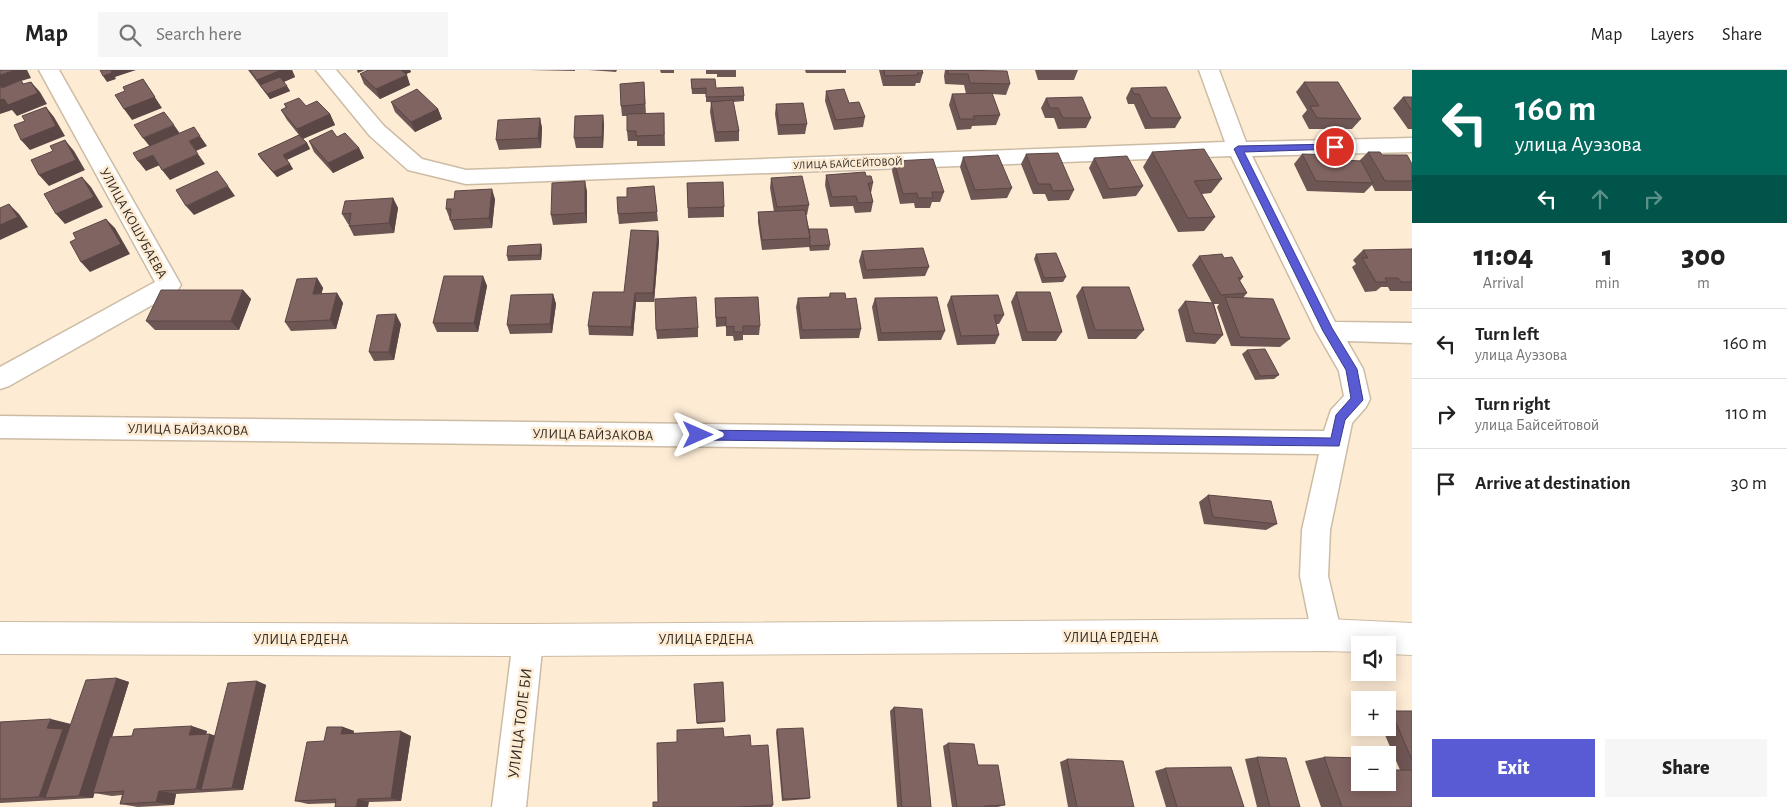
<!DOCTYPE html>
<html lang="en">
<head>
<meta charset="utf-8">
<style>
  body { margin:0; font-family:"Alegreya Sans",sans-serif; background:#f6f6f6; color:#222; height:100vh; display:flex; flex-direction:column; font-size:19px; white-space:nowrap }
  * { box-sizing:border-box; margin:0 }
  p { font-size:16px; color:#767676 }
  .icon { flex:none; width:28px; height:28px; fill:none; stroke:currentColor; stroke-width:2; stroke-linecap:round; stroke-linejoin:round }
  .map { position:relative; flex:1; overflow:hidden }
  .panel { display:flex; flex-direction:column; background:#fff; width:375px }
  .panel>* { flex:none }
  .top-card { background:#00695c; color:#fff; overflow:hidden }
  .buttons { position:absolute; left:1351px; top:566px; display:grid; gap:10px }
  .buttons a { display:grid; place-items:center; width:45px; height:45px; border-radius:0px; background:#fff; box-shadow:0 2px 12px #0003; font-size:25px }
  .pin { position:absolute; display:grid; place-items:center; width:42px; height:42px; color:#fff; margin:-21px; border:2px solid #fff; border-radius:50%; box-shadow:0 1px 5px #0007 }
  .me { position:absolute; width:55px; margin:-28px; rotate:90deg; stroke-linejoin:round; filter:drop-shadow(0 0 4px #0008) }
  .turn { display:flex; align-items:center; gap:18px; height:105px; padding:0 20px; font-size:22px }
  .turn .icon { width:65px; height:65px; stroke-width:2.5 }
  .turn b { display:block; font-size:35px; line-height:42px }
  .lanes { display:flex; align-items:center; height:48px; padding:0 20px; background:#0003; justify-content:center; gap:25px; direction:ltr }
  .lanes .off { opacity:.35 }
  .eta { display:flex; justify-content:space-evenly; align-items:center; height:85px; text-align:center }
  .eta b { font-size:30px; font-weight:800; line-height:35px }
  .button { display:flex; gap:10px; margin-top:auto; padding:10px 20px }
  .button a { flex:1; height:58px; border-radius:0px; background:#585bd3; color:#fff; font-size:20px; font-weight:800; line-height:58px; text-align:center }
  .button a+a { background:#f6f6f6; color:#222 }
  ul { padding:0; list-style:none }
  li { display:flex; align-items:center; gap:15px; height:70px; padding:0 20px; border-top:1px solid #e0e0e0 }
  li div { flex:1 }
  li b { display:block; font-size:19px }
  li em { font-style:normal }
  header { display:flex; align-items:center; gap:30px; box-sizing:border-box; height:70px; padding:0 25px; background:#fff; border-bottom:1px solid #e0e0e0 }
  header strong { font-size:24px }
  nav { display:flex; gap:28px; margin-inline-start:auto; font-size:18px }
  .search { width:350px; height:45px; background:#f6f6f6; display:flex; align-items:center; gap:12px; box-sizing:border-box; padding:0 18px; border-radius:0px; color:#767676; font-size:19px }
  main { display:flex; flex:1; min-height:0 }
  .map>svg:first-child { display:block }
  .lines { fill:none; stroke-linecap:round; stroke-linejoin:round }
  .street-casing { stroke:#cdbca5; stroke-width:3 }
  .secondary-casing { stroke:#cdbca5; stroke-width:2 }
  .street { fill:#fff; fill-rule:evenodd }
  .secondary { fill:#fff; fill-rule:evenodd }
  .wall { fill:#6e5654 }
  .shaded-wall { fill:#5a4645 }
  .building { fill:#806462; stroke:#5a4645 }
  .route { fill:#585bd3; stroke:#393b89 }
  .labels { text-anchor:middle; stroke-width:5; stroke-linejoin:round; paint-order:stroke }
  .far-street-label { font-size:11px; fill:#332c23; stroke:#fdebd4 }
  .street-label { font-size:14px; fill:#332c23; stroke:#fdebd4 }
  .near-street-label { font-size:16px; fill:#332c23; stroke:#fdebd4 }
</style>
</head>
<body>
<header>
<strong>Map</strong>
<div class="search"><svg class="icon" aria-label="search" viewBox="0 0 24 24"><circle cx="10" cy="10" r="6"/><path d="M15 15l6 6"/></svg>Search here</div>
<nav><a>Map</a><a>Layers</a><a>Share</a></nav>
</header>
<main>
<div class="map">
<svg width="1412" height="737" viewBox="0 0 1412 737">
  <rect width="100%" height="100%" fill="#fdebd4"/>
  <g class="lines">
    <g class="street-casing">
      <path id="street" d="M39 0H59L181 215 177 221 9 316 0 319V297L155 212Z
        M316 0H336L384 56 422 89 466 100 1225 72 1199 0H1219L1246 72 1412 68V82L1252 86 1335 252 1412 253V273L1347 271 1363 299 1370 329 1366 337 1352 353 1330 460 1328 506 1342 565 1338 576 1327 580 1316 576 1312 565 1300 506 1302 460 1319 384 0 368V346L1324 361 1331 340 1344 326 1339 301 1316 261 1231 86 466 114 408 100 370 66Z
        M528 555 539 559 543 570 526 737H492L513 570 517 559Z"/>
    </g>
    <g class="secondary-casing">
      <path id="secondary" d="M1327 549 1412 553V585L1388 584V575H1360V582L1327 581 528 586 0 584V552L528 554Z"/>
    </g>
    <use href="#street" class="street"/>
    <use href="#secondary" class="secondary"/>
  </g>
  <path class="wall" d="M248 0H292L295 7 284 12 290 21 270 29Z
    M368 0H410L411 2 406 4 410 15 380 29 364 14 360 4Z
    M530 0H575V1Z
    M589 0H617L616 2Z
    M660 0H674V3H661Z
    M706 0H736V7H717V4H706Z
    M805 0H846V3H806Z
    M879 0H922L923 3 920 13H916L915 16H883Z
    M945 0H981L1010 14 1006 25 992 24 1000 45 996 55 972 56 971 59 957 60 949 35 952 24H966L964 15 945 14 944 6Z
    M1035 0H1078L1074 10H1038Z
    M691 9 716 18 744 26V31L733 32 739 61V71L715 72 710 42 711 32H706V24H692Z
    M644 12 646 44 664 43 665 76H637V71H628L627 61V46H622L621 36Z
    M1304 12 1361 49 1352 59H1309L1302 46 1307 40 1296 22Z
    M1131 18 1181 48 1175 58 1145 59 1134 34H1128L1126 28Z
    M826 21 849 33 865 47 863 57 834 60 825 31Z
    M1403 27H1412V59H1408L1393 38Z
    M1046 28 1091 48 1086 58 1058 59 1054 48H1045L1041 38Z
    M391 32 438 39 442 49 415 62 395 42Z
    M284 34 306 36 330 44 335 55 303 69 307 73 310 79 287 90 293 99 277 107 261 89 258 84 299 65 287 50 281 40 286 38Z
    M776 34 807 54 805 64 778 65 775 44Z
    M603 45 604 55 603 78H576L574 68Z
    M540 48 542 58 541 78 499 80 496 70Z
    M337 67 359 78 364 88 333 103 314 82 309 71Z
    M1152 82 1222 109 1211 123 1202 124 1215 147 1204 161 1178 162 1143 97Z
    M1368 82 1412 94V121H1375L1372 115 1364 123 1307 121 1294 94 1302 84 1341 90 1359 91Z
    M1026 84 1074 120 1069 130 1048 131 1045 124H1033L1021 94Z
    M963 87 1012 118 1007 128 971 130 960 97Z
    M1094 88 1143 116 1136 126 1103 129 1089 98Z
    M894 91 944 122 940 132H932L930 138H915L914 133 900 134 892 101Z
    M826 105 866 106 873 113 871 123 873 132 871 142 855 143 853 136 830 137 825 115Z
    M771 108 809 135 807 145H806L809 159 830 175 829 180 810 181 809 177 762 180 758 152V142H774L770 118Z
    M687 113 724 137V147L688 148Z
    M654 116 658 151 619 154 618 144Z
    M587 121V153L553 155 551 145Z
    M393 128 398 138 394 163 354 166 349 156V154H348L342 144Z
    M495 129 492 158 454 160 446 139Z
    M658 161 659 171 654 232H636L633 266 589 265 588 256 624 222Z
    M541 174 542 179 541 190 508 191 507 186Z
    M1412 179V221H1390L1388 217H1381L1376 221 1365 222 1352 197 1356 194 1353 190 1363 180Z
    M862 181 929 197 925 206 863 209 859 191Z
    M1036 184 1066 207 1063 212 1042 213 1034 189Z
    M1199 186 1224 188 1243 207 1240 211 1247 223 1243 228 1290 269 1280 277 1231 276 1217 237 1219 234H1214L1223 265 1215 274 1186 272 1178 240 1185 231 1212 233 1192 195Z
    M483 206 487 216 478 262H437L433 253Z
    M317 208 323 218 321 224 337 223 343 233 336 259 291 261 285 252Z
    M1082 217 1144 260 1136 269H1088L1076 226Z
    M243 220 251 229 239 260H155L146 251Z
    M1016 222 1062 262 1056 271H1022L1011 232Z
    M830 223 846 229 861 259 859 268 800 269 796 237 798 228 829 227Z
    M553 224 556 234 552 263 510 264 507 255Z
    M951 226 1004 245 999 254H996L999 265 995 274 957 275 947 235Z
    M715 228 760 256 759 265H743V270L734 271 733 266H726V256L716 257Z
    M875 228 945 261 941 270 878 271 872 237Z
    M401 254 394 290 374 291 369 282Z
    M698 258V267L657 269 656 260Z
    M1247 280 1279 305 1274 309 1255 310 1242 284Z
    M1208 425 1277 454 1266 460 1204 454 1199 432Z
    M117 608 129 612 112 667 207 661 206 664H210L215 666 257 611 266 615 243 720 176 724 174 735 138 737 120 734 122 725 112 726 94 723 93 728 0 733V652L71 654Z
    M694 614 725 651V652L697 654Z
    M894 637 931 737H897L890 641Z
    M1391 641H1412V737H1321L1305 691 1324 687 1394 700H1400L1382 658H1388V642Z
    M343 657 354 661 353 663 411 666 401 731 308 734 295 731 324 671Z
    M777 659 810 728 808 729 782 731 776 662Z
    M724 667 751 676 773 735 772 737H653L658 732 677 672Z
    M948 673 978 695 1005 735 998 737H952L943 676Z
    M1257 687 1300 737H1257L1245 689Z
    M1067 689 1134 737H1068L1060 692Z
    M1165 698 1244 737H1166L1155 701Z"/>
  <path class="shaded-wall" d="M15 0H27L31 8 21 11 29 21 0 19V5Z
    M115 0H136L115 7 116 9 107 12 103 6 111 1Z
    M281 0H292L295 7 264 20 260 15 263 20 257 10Z
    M357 0H365L358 3Z
    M398 0H410L411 2 401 6Z
    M407 5 410 15 380 29 376 19Z
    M143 9 162 38 132 50 124 39Z
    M31 12 40 22 47 34 17 46 12 40 0 44V30Z
    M287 16 290 21 270 29 267 24Z
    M46 37 54 47 65 66 30 80 21 70Z
    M438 39 442 49 415 62 411 52Z
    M330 44 335 55 302 69 297 59Z
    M603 45 604 55 603 78 602 67Z
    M540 48 542 58 541 78 538 68Z
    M174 55 181 65 151 78 143 68Z
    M200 66 207 76 196 81 189 71Z
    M65 70 74 81 85 100 49 116 39 105Z
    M307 73 310 79 286 90 283 85Z
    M359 78 364 88 333 103 328 93Z
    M198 84 205 94 170 110 162 100Z
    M153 85 160 95 146 101 138 91Z
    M290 94 293 99 277 107 273 102Z
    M82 107 91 117 103 137 65 154 56 144Z
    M585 111 587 121V153L585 143Z
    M228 116 235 126 194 145 186 136Z
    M492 119 495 129 492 158 489 148Z
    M393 128 398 138 394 163 389 153Z
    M9 134 19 144 28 157 0 170V155Z
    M106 149 115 158 130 184 90 202 81 192Z
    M658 161 659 171 654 232 653 223Z
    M541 174 542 179 541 190 540 185Z
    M483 206 487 216 478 262 474 253Z
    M317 208 323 218 319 234 313 224Z
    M243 220 251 229 239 260 231 251Z
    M337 223 343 233 336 259 330 250Z
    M635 223 636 232 633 266 631 257Z
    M553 224 556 234 552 263 550 254Z
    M396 244 401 254 394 290 389 282Z
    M117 608 129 612 93 728 79 726Z
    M257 611 266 615 243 720 232 718Z
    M51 649 71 654 68 660 83 664 45 728 39 727 47 658Z
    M192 656 207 661 205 670 189 665Z
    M343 657 354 661 353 668 341 664Z
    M401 661 411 666 401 731 391 728Z
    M210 664 225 669 201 720 196 719Z
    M159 721 176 724 174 735 156 732Z
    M358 729 369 732 368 737H356Z"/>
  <path class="building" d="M0 0H15L0 5Z
    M100 0H115L111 1 112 3 103 6Z
    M250 0H281L257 10Z
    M368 0H401L407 5 376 19 360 4Z
    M884 0H922L923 3H917L918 5 885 6Z
    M948 0 1007 1 1010 14 970 13 968 4H948Z
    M280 7 287 16 267 24 260 15Z
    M143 9 155 27 124 39 115 25 125 21 123 17Z
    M691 9H715L716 18 743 17 744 26 706 27V18L692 19Z
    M21 10 23 14 31 12 38 23 8 35 4 29 0 30V15L2 18Z
    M644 12 645 34 621 36 620 14Z
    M1304 12H1338L1361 49 1317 48 1310 36H1319Z
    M1166 17 1181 48H1151L1139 24H1134L1131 18Z
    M417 19 438 39 411 52 391 32Z
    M844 19 849 33 859 32 865 47 836 50 826 21Z
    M992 23 1000 45 973 46 975 49H960L952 24Z
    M1082 27 1091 48H1063L1058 38H1050L1046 28Z
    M1403 27H1412V41Z
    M299 28 306 36 317 31 330 44 297 59 281 40 287 37 284 34Z
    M733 30 739 61 716 62 711 32Z
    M803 33 807 54 779 55 776 34Z
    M46 37 56 56 21 70 14 55 25 51 22 46Z
    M164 42 174 55 143 68 134 55Z
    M664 43V65L636 66V61H627V44Z
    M603 45 602 67 574 68 575 46Z
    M540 48 538 68 496 70 498 50Z
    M194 57 200 66 189 71 198 84 162 100 153 85 138 91 133 83Z
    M332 60 337 67 345 63 359 78 328 93 309 71Z
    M299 65 307 73 283 85 290 94 273 102 258 84Z
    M65 70 76 90 39 105 31 90 53 81 50 76Z
    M1204 79 1222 109 1194 111 1215 147 1188 148 1152 82Z
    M1368 82H1380L1382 85H1407L1412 94V111H1385Z
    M1058 83 1074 120 1053 121 1050 114H1038L1026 84Z
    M1302 84 1338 85 1341 90 1361 91 1373 113 1316 111Z
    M998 85 1012 118 975 120 963 87Z
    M1127 86 1143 116 1109 119 1094 88Z
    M933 89 944 122H932L933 128H918L917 123 903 124 894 91Z
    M217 101 228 116 186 136 176 120Z
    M865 102 866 106H871L873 113H868L873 132 858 133 856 126 832 127 826 105Z
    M802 106 809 135 777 137 771 108Z
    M82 107 94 127 56 144 44 124Z
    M585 111V143L551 145 552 113Z
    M723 112 724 137 688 138 687 113Z
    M654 116 657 142 618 144 617 127H627V118Z
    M492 119 489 148 450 150 451 139H446L447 129H454L455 121Z
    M393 128 389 153 349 156 351 143 342 144 345 131Z
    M9 134 18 147 0 155V138Z
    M805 140 810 168 762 170 758 142Z
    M106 149 121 174 81 192 70 172 76 169 73 163Z
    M809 159H827L830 175 810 176V168Z
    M631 160 658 161 653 223H635L631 257 588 256 593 222H624Z
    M541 174 540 185 507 186 508 176Z
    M923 178 929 197 866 200 862 181Z
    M1412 179V212H1401L1398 208H1385L1387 212H1376L1362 188H1368L1363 180Z
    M1056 183 1066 207 1044 208 1036 184Z
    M1222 184 1224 188 1232 187 1243 207 1238 208 1247 223 1221 225 1199 186Z
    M444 206H483L474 253H433Z
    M317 208 313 224 337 223 330 250 285 252 297 209Z
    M1082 217H1129L1144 260H1095Z
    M161 220H243L231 251H146Z
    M1016 222H1050L1062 262H1027Z
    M830 223H845L846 229 856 228 861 259 802 260 798 228 830 227Z
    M553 224 550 254 507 255 511 225Z
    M998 225 1004 245H994L999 265 961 266 951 226Z
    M696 227 698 258 656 260 655 229Z
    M758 227 760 256H743V262H734V256L726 257V247L716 248 715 228Z
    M937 227 945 261 881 263 875 228Z
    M1225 227 1273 229 1290 269 1240 267Z
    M1185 231 1213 233 1223 265 1194 263Z
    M396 244 389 282H369L377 245Z
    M1265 279 1279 305 1260 306 1247 280Z
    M1208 425 1271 431 1277 454 1213 447Z
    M117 608 79 726 45 728 86 610Z
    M257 611 232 718 201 720 228 613Z
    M723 612 725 651 697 653 694 614Z
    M894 637 922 639 931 737H902Z
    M1391 641H1412V690Z
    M51 649 47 658 63 659 39 727 0 729V652Z
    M192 656 189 665 210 664 196 719 159 721 156 732 120 734 124 721 93 723 110 667 132 666 134 659Z
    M327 657H343L341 664 401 661 391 728 358 729 356 737H335L336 729 295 731 307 672 324 671Z
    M723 658 724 667 750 665 751 676 768 675 773 735 738 737H653V732H658L657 673 677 672V660Z
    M803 658 810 728 783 729 777 659Z
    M948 673 974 674 978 695H998L1005 735 985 736V737H957Z
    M1257 687 1286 688 1300 737H1270Z
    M1324 687 1360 688V712H1388V688H1390L1394 700H1412V737H1342Z
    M1067 689 1123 691 1134 737H1077Z
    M1231 697 1244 737H1177L1165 698Z"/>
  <path class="route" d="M1335 74 1339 77 1338 79 1244 82 1332 258 1357 299 1363 330 1345 350 1339 376 698 370 693 369 692 365 693 362 698 360 1331 368 1336 345 1351 328 1346 300 1323 261 1234 79 1238 76Z"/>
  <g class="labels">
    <g class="far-street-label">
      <text transform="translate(848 93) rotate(-2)" y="4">УЛИЦА БАЙСЕЙТОВОЙ</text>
    </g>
    <g class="street-label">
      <text transform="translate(134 153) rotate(61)" y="5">УЛИЦА КОШУБАЕВА</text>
      <text transform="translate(188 359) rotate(1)" y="5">УЛИЦА БАЙЗАКОВА</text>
      <text transform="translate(593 364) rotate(1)" y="5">УЛИЦА БАЙЗАКОВА</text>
      <text x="1111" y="572">УЛИЦА ЕРДЕНА</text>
      <text x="301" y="574">УЛИЦА ЕРДЕНА</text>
      <text x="706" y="574">УЛИЦА ЕРДЕНА</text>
    </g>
    <g class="near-street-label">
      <text transform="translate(519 653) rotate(-83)" y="6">УЛИЦА ТОЛЕ БИ</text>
    </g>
  </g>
</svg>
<div class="buttons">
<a><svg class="icon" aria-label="sound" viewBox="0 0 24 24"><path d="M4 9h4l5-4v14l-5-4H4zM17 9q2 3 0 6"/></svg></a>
<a>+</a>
<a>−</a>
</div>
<div class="pin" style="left:1335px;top:77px;background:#d93025"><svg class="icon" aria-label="arrive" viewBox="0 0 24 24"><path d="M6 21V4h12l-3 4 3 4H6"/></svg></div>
<svg class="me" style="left:698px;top:365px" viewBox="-20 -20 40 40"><path d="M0-17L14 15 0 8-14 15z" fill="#585bd3" stroke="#fff" stroke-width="4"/></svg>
</div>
<section class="panel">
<div class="top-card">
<div class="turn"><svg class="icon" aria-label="left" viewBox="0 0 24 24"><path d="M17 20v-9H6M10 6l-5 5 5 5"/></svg><div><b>160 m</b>улица Ауэзова</div></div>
<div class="lanes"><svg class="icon" aria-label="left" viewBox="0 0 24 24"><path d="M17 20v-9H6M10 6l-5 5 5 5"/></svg><svg class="icon off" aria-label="ahead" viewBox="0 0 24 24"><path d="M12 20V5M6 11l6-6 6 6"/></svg><svg class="icon off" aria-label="right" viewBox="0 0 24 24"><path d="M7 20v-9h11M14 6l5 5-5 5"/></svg></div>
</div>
<div class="eta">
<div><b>11:04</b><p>Arrival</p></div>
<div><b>1</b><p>min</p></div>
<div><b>300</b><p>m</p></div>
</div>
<ul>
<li><svg class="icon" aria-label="left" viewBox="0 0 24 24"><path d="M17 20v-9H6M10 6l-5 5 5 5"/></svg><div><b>Turn left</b><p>улица Ауэзова</p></div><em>160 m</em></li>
<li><svg class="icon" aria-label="right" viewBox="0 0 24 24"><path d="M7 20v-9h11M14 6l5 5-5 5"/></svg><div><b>Turn right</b><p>улица Байсейтовой</p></div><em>110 m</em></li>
<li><svg class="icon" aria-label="arrive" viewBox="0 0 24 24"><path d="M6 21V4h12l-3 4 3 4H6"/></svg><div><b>Arrive at destination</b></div><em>30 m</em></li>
</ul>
<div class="button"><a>Exit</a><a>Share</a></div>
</section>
</main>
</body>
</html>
